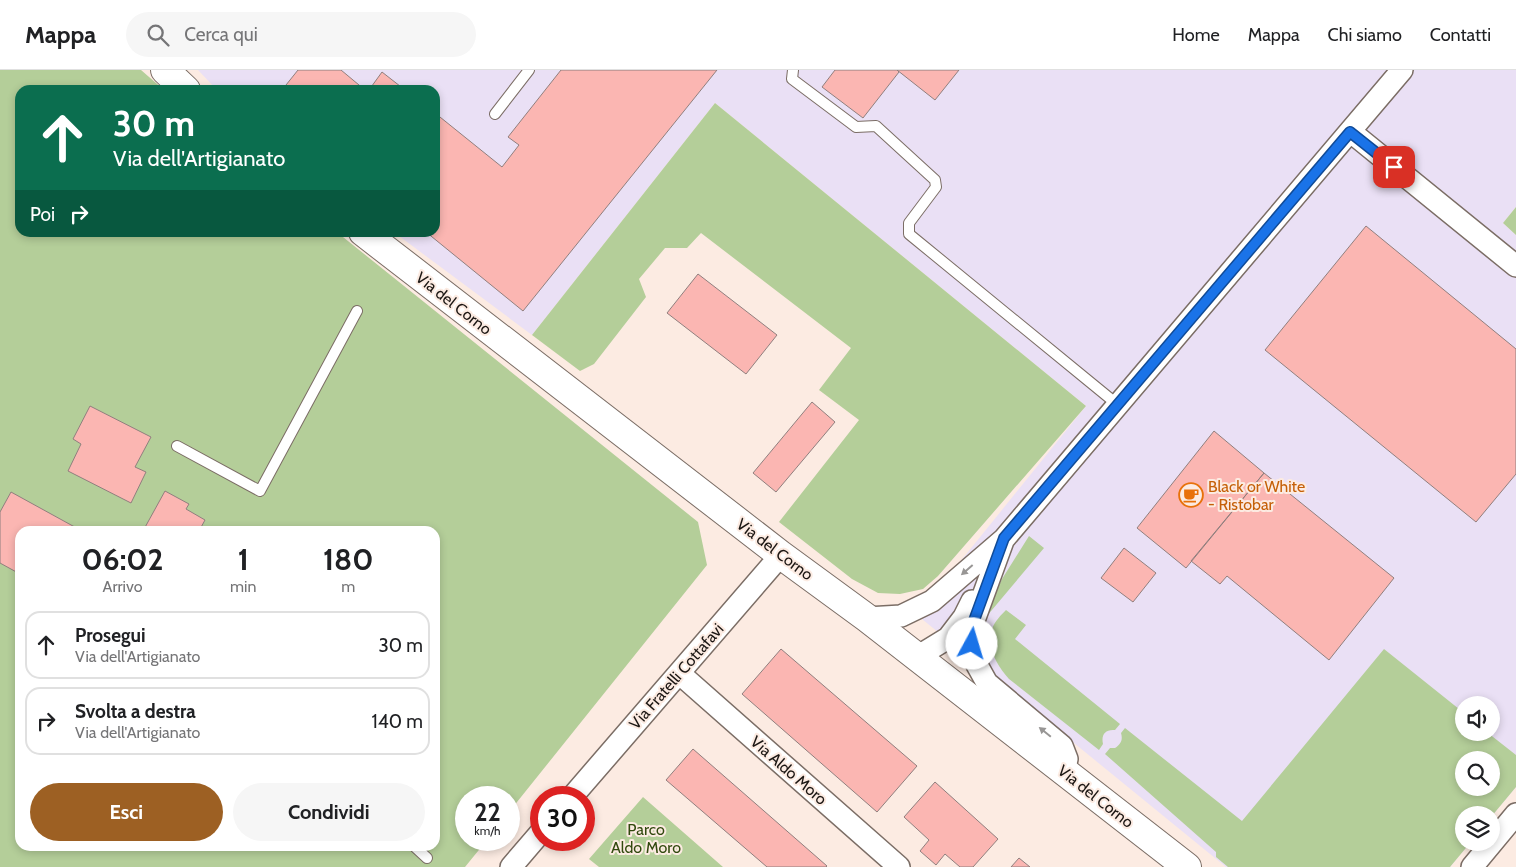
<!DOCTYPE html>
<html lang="it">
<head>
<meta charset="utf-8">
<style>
  body { margin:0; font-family:Cabin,sans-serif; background:#f6f6f6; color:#202124; height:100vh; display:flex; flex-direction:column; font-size:19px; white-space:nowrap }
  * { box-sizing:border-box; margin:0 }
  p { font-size:16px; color:#757577 }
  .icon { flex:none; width:28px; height:28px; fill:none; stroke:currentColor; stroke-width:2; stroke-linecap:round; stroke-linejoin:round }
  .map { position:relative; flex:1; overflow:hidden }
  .side { position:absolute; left:15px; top:456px; width:425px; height:325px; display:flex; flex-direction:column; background:#fff; border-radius:15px; box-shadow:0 2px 8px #0003 }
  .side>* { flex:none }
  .hud { position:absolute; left:15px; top:15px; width:425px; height:152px; border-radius:15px; box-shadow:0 2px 8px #0003; background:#0b6e4f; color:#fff; overflow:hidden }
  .tools { position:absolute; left:1455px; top:626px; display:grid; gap:10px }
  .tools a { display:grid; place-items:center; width:45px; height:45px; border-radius:50%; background:#fff; box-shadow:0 2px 8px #0003; font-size:25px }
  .speed { position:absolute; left:455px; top:716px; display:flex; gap:10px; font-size:25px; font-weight:700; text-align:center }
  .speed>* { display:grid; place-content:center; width:65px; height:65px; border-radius:50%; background:#fff; box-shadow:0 2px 8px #0003; line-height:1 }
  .speed small { font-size:12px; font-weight:400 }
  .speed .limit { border:8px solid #d22; background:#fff; color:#111 }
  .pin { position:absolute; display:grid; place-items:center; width:42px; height:42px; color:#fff; margin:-21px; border-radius:10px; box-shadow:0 2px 8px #0006 }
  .me { position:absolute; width:55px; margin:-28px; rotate:6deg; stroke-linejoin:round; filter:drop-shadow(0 0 4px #0008) }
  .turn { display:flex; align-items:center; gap:18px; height:105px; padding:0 15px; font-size:22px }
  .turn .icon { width:65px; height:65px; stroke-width:2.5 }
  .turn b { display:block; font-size:35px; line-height:42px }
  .then { display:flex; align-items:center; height:48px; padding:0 15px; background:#0003; gap:10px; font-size:19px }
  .eta { display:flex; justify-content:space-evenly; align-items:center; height:85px; text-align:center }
  .eta b { font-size:30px; font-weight:800; line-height:35px }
  .action { display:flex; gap:10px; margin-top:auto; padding:10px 15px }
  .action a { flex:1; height:58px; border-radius:30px; background:#9d6023; color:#fff; font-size:20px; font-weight:800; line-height:58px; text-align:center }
  .action a+a { background:#f6f6f6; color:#202124 }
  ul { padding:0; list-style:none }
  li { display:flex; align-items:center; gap:15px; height:68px; margin:0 10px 8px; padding:0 5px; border:2px solid #e0e0e0; border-radius:15px }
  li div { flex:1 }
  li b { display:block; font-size:19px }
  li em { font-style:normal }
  header { display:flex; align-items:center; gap:30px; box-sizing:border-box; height:70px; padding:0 25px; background:#fff; border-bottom:1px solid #e0e0e0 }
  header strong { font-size:24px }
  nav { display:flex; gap:28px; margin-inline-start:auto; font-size:18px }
  .search { width:350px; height:45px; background:#f6f6f6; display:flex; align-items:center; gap:12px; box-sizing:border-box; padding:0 18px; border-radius:28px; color:#757577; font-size:19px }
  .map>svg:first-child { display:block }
  .industrial { fill:#eae0f5; fill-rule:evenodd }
  .green { fill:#b4ce99; fill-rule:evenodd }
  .building { fill:#fbb6b2; stroke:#907f7e }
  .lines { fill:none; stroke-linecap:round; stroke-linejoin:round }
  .lane-casing { stroke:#7b6d65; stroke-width:12 }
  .street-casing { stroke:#7b6d65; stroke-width:24 }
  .secondary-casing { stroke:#7b6d65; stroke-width:30 }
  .lane { stroke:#fff; stroke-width:10 }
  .street { stroke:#fff; stroke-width:21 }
  .secondary { stroke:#fff; stroke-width:28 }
  .oneway { fill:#989695 }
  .route-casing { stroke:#114b97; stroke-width:12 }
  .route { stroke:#1a73e8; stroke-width:9 }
  .labels { text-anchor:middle; stroke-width:4; stroke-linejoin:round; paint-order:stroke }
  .street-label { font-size:16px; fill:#1b1613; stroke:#fcebe2 }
  .food-label { font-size:16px; fill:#c56008; stroke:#fcebe2; text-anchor:start }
  .park-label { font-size:16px; fill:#31490e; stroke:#fcebe2 }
</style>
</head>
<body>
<header>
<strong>Mappa</strong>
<div class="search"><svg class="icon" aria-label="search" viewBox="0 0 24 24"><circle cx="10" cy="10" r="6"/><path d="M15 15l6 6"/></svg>Cerca qui</div>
<nav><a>Home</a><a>Mappa</a><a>Chi siamo</a><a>Contatti</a></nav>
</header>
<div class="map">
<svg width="1516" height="797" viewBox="0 0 1516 797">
  <rect width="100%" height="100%" fill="#fcebe2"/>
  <path class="industrial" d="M198 0H1516V137L1503 153 1516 165V717L1491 747V745H1464V772L1470 773 1450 797H1226L917 545 1086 336 715 33 532 265 395 163 435 162V20H217ZM1464 635H1491V662H1464ZM1464 690H1491V718H1464Z"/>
  <path class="green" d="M0 0H141L164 20H20V162L338 163 698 452 707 495 509 742V728H466V770H487L465 797H0ZM20 461H435V776H20Z
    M715 33 1086 336 938 506 923 519 900 524 878 523 852 509 779 452 859 350 819 320 851 278 701 163 687 178H665L639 209 646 227 594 294 580 301 532 265Z
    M1516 137V165L1503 153Z
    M1029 466 1044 478 981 553 1002 509Z
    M1006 540 1026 555 1015 569 1120 654 1115 660C1105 659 1101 665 1103 674L1099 680 1009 609C998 597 985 576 992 559 995 551 1001 545 1006 540Z
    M1384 579 1464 643V662L1488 663 1516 685V717L1491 747V745H1464V772L1470 773 1450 797H1228L1216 787V782L1105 684 1110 678H1115C1121 674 1123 670 1121 663L1125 658 1242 751ZM1464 690H1491V718H1464Z
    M643 727 723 797H599L589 789Z"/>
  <path class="building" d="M298 0H341L365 20H282Z
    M561 0H717L523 241 426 162H435V43L502 97 519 75 508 67Z
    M835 0H897L899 2 863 48 822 17Z
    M897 0H959L935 30Z
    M382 2 405 20H369Z
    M1366 156 1516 279V404L1476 452 1265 280Z
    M698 204 777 265 746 304 667 243Z
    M812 332 835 352 776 422 753 403Z
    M90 336 151 367 135 397 146 402 131 433 68 401 81 374 73 369Z
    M1214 361 1264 403 1186 498 1137 458Z
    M1264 403 1394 508 1329 590 1227 506 1220 514 1191 491Z
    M165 421 189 434 186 439 205 450 199 461H143Z
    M11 422 82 461H20V504L0 493V442Z
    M1124 478 1156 503 1133 532 1101 508Z
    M781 579 917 696 877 742 742 624Z
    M693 679 827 796 826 797H767L666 710Z
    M935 712 998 769 973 797H960L945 784 936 795 920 781 929 770 904 747Z
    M1019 788 1030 797H1011Z"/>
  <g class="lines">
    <g class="lane-casing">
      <path id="lane" d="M793 0 792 9 856 57 876 56 935 110 936 117 909 153V164L1118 335
        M495 44 529 0
        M177 376 260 421 357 241
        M414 776 427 788"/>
    </g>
    <g class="street-casing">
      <path id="street" d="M1351 62 1516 196
        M1003 471 972 556V574L977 595 987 613 1062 676 1067 689 1064 702
        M867 548 901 546 932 531 1004 469 1402 0
        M917 587 948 568 964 547 972 531
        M679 603 899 797
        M571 728 781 485
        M511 797 541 762
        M1472 797 1516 744"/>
    </g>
    <g class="secondary-casing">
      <path id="secondary" d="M165 0 186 20
        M363 162 781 485 867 548 1187 797"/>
    </g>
    <use href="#lane" class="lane"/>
    <use href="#street" class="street"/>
    <use href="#secondary" class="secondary"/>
  </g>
  <defs><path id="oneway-solid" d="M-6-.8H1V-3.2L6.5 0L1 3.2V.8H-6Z" transform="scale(1.25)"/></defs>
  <g class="oneway">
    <use href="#oneway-solid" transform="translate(967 500) rotate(139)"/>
    <use href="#oneway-solid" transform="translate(1045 662) rotate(-141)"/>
  </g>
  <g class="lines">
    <g class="route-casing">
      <path id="route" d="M972 574V556L1004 468 1350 62 1394 97"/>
    </g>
    <use href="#route" class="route"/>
  </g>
  <defs>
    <g id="cafe-ring" transform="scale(1.25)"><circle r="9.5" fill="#fcebe2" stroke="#e8710a" stroke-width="1.5"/><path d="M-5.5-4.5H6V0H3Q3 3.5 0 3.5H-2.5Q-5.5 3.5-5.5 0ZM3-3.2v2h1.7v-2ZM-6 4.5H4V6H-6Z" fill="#e8710a"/></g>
  </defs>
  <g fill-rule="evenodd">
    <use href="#cafe-ring" x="1191" y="425"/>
  </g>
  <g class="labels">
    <g class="street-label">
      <text transform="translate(454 233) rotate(38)" y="6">Via del Corno</text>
      <text transform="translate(775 479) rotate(37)" y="6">Via del Corno</text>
      <text transform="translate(676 606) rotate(-49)" y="6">Via Fratelli Cottafavi</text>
      <text transform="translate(789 700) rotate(41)" y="6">Via Aldo Moro</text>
      <text transform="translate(1096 726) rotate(38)" y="6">Via del Corno</text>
    </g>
    <g class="food-label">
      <text x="1208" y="422">Black or White<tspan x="1208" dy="18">- Ristobar</tspan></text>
    </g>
    <g class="park-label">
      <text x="646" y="765">Parco<tspan x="646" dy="18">Aldo Moro</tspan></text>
    </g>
  </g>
</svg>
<div class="tools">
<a><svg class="icon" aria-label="sound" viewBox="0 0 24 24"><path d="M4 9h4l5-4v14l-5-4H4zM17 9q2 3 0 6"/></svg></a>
<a><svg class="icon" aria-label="search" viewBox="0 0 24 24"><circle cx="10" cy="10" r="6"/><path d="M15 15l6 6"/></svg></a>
<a><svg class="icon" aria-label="layers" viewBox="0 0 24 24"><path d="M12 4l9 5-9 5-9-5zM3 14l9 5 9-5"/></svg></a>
</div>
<div class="speed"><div>22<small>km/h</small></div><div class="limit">30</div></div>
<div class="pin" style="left:1394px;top:97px;background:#d93025"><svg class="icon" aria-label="arrive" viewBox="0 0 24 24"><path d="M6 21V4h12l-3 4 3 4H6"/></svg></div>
<svg class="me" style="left:972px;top:574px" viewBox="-20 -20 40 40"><circle r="19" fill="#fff"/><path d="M0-13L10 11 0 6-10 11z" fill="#1a73e8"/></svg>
<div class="hud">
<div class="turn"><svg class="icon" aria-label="ahead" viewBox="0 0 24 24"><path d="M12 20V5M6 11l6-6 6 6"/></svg><div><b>30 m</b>Via dell'Artigianato</div></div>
<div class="then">Poi<svg class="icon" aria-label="right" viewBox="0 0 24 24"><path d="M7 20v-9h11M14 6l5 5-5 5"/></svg></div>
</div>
<section class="side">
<div class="eta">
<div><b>06:02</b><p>Arrivo</p></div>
<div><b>1</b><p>min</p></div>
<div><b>180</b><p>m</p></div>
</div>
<ul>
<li><svg class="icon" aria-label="ahead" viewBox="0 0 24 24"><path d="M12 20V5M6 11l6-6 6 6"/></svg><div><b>Prosegui</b><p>Via dell'Artigianato</p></div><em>30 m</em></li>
<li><svg class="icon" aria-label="right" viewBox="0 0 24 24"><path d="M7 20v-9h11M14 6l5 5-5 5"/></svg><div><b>Svolta a destra</b><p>Via dell'Artigianato</p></div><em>140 m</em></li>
</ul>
<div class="action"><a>Esci</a><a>Condividi</a></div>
</section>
</div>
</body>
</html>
